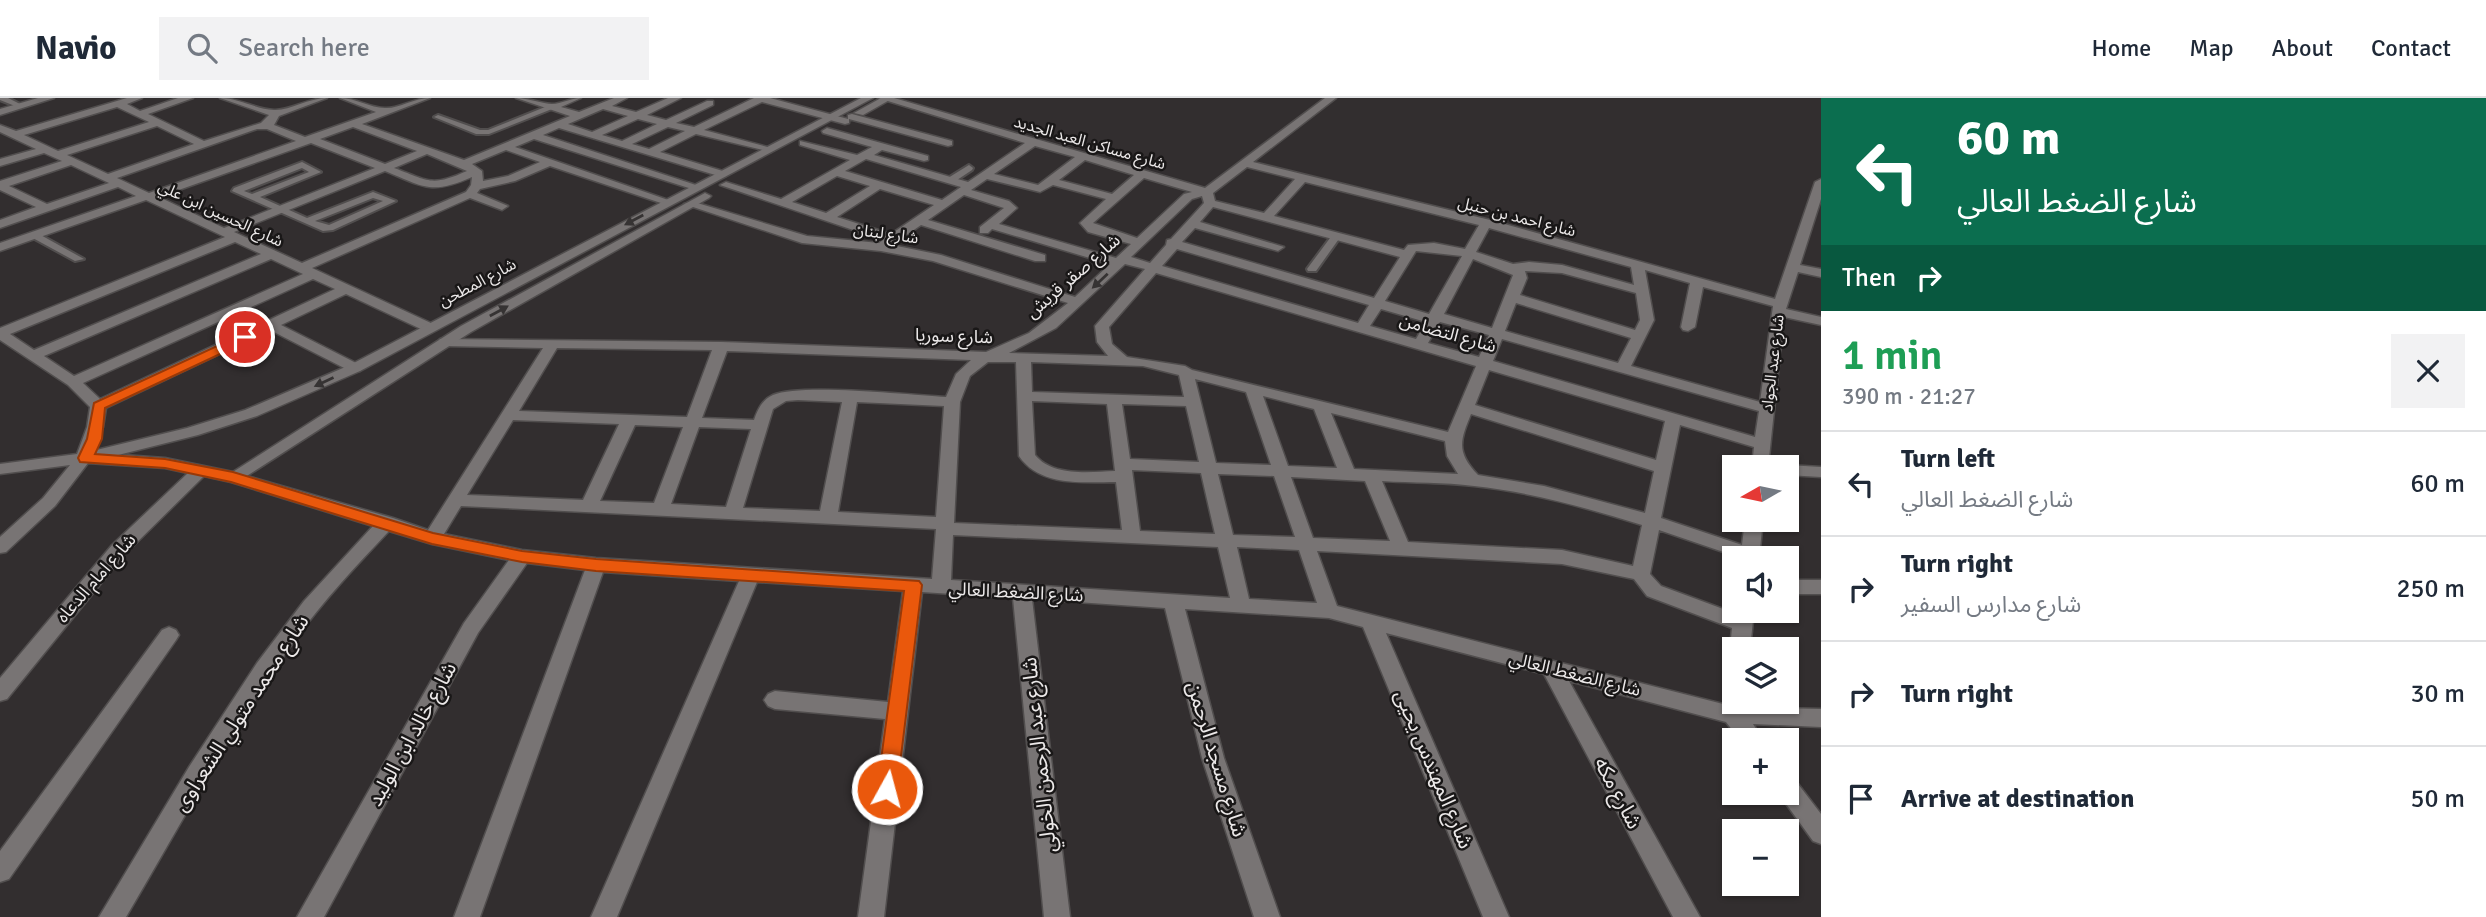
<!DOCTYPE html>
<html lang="en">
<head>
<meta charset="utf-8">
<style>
  body { margin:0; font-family:Signika,"Noto Sans Arabic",sans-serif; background:#f2f2f3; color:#1f2937; height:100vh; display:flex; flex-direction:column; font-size:26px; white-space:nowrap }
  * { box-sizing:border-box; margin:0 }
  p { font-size:23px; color:#747a83 }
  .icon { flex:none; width:38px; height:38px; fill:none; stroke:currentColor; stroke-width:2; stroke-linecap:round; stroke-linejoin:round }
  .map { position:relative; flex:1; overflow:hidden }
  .sheet { display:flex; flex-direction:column; background:#fff; width:665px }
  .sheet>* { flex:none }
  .guide { background:#0b6e4f; color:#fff; overflow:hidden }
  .needle { width:46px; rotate:261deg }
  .buttons { position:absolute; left:1722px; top:357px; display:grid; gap:14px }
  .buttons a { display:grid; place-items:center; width:77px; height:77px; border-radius:0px; background:#fff; box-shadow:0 2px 5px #0004; font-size:35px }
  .pin { position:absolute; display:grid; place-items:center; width:60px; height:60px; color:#fff; margin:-30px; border:4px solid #fff; border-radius:50%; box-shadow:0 2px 7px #0007 }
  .me { position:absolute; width:77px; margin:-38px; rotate:7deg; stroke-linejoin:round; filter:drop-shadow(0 0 5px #0008) }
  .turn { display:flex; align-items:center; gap:24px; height:147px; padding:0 21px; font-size:32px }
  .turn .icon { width:91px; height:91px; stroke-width:2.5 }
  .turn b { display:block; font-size:49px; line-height:60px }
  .then { display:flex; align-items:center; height:66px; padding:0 21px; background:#0003; gap:14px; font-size:26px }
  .round { display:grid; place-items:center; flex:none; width:74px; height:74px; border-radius:0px; background:#f2f2f3 }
  .headline { display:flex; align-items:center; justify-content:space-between; height:119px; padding:0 21px }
  h1 { font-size:42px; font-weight:600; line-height:52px; color:#1e9e55 }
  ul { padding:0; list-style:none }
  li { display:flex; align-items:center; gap:21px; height:105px; padding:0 21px; border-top:2px solid #e0e1e3 }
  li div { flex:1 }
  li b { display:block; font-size:26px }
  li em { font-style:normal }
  header { display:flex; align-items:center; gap:42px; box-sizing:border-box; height:98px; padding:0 35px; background:#fff; border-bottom:2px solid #e0e1e3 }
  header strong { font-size:33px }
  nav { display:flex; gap:38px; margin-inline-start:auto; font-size:24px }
  .search { width:490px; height:63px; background:#f2f2f3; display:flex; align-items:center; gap:18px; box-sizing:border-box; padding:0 24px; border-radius:0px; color:#747a83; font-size:26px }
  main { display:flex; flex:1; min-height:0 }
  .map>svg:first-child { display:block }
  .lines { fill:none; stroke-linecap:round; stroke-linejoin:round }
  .lane-casing { stroke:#514e4e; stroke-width:4 }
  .street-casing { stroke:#514e4e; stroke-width:3 }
  .secondary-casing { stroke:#514e4e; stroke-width:3 }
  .lane { fill:#787474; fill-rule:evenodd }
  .street { fill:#787474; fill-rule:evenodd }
  .secondary { fill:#787474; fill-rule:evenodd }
  .oneway { fill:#363333 }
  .route { fill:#ea580c; stroke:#983908; stroke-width:2 }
  .labels { text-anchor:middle; stroke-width:5; stroke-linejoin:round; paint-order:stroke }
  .far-street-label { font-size:16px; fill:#ece9e9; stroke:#191717 }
  .street-label { font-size:18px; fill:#ece9e9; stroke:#191717 }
  .near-street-label { font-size:21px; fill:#ece9e9; stroke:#191717 }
</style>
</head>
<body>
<header>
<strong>Navio</strong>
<div class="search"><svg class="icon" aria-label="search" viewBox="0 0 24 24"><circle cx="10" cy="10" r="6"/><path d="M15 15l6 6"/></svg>Search here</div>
<nav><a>Home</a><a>Map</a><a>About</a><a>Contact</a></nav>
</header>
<main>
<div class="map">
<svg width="1821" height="819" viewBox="0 0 1821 819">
  <rect width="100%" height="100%" fill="#322e2f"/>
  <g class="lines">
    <g class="lane-casing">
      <path id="lane" d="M0 0H8L24 8 20 10 0 2Z
        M550 7 557 9 489 36H476L434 19 438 17 480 32H488Z
        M302 64 321 74 260 99 307 120 373 94 396 103 333 132 323 133 232 93 234 90ZM302 70 309 74 252 96 244 93ZM373 100 383 103 329 127 315 123Z
        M969 67 973 70 972 72 954 84H948V80Z
        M31 135H37L84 161 75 163 31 139Z
        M1333 136 1341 138 1316 173H1308L1307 171Z"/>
    </g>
    <g class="street-casing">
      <path id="street" d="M38 0H54L0 17V11Z
        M127 0H142L127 6 140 13 178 0H193L148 16 204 43 261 25 269 17 220 0C239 0 255 11 274 12 289 13 308 0 327 0L279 18 274 27 305 39 376 14 340 0C356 0 370 10 385 10 398 11 414 0 430 0L362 26 464 62 570 18 516 0C528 0 543 6 552 6 562 6 570 0 581 0L561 9 579 14 614 0H627L612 8 636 14 668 0H681L647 17 666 22 707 3H713V7L676 25 694 29 754 0H770L848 21V17L852 16 952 43V47L948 48 849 21V25L845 26 762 4 704 32 771 50V54L696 36 660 54 726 74V78L722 79 559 30 543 37 702 89 692 91 534 41 515 49 674 104 664 106 550 68 515 83 480 91 477 95 508 108 502 112 470 100 312 170 433 226V232H423L346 196 281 227 360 267 362 270 360 273H350L270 232 106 310 103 329 94 355 165 360 233 374 393 420 428 432 543 250 445 248 440 247 438 244 440 241 721 244 986 254 1029 235 1068 205 933 163 881 153 802 145 684 106 694 104 807 138 879 145 883 142 720 87 726 84 781 101 850 62 800 47V43L857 57 872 49 823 35 822 33 827 30 928 58V62L924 63 882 52 874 57 968 84 1025 45 878 0H894L1205 90 1325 0H1336L1253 64 1490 122 1775 201 1815 84 1821 81V101L1800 167 1821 171V179L1798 174 1786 211 1821 219V227L1784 219 1768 369H1752L1754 349 1680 327 1661 420 1742 447 1745 422H1763L1759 460H1741L1659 432 1650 476 1661 488 1734 515V513H1754L1750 551H1734L1733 557 1730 551 1732 530 1647 498 1634 481 1562 466 1317 453 1337 508 1723 606 1727 596 1734 593V604H1744V609L1821 611V629L1753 626 1763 642H1740L1726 624 1569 583 1700 819H1673L1544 576 1386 535 1509 819H1483L1363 529 1329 520 1185 511 1224 660 1280 819H1254L1202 660 1165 510 1032 501 1070 819H1044L1013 500 922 494 884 819H858L885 621 775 611 768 608 764 602 768 596 775 593 888 604 903 493 757 484 617 819H591L739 483 603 474 480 819H454L585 472 527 465 478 535 324 819H297L464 525 509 462 432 446 389 433C356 468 323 503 295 542 232 630 181 726 126 819H99L189 669 257 565 304 503 373 428 231 384 204 378 124 457 7 601 0 603V580L112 447 188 375 165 370 88 365 55 408 6 454 0 455V439L43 400 70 367 0 376V366L77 356 87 329 90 309 68 287 0 242V230L225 139 146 102 0 153V145L136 98 118 89 0 130V122L36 109 0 92V83L62 63 44 55 0 68V61L36 51 0 34V27L16 33ZM117 9 149 24 58 53 24 37ZM603 11 628 18 592 34 568 26ZM638 21 657 26 622 43 602 37ZM157 28 194 46 108 76 67 57ZM353 29 417 53 385 66 320 41ZM668 29 685 33 649 51 632 46ZM257 31H267L296 43 149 95 117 80ZM311 45 375 70 224 130 159 99ZM1035 48 1075 59 1038 87 994 76ZM506 52 540 64 508 78 483 83 482 73 472 66ZM427 56 467 73C431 89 429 83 394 70ZM866 61 961 89 942 102 845 73ZM1085 62 1134 77 1112 96 1059 82ZM71 67 109 85 47 106 9 88ZM1247 69 1295 81 1264 115 1215 103 1213 95ZM385 73C424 89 431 97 472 79L471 87 466 94 302 165 234 134ZM837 78 870 88 826 115 792 104ZM1144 80 1192 94 1184 96 1137 140 1093 125ZM987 81 1040 94 1053 87 1106 101 1080 125 1088 134 1131 146 1116 160 999 126 1017 110 1009 103 971 92ZM1305 84 1479 127 1465 151 1434 145 1408 147 1404 152 1274 118ZM880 91 934 107 891 136 837 119ZM964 97 1004 110 980 129V135H988L992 131 1110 166 1075 199 941 157 892 147 921 127 1035 163H1045V157L928 122ZM1202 98 1204 105 1171 141 1167 142 1166 147 1150 165 1131 159 1192 101ZM1213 109 1400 159 1374 200 1182 144 1195 130 1278 153 1284 149 1200 124ZM1489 130 1631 169 1634 187 1562 167 1529 164 1513 166 1476 154ZM235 144 261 156 34 252 10 236ZM1177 151 1369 207 1358 225 1162 168ZM1416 153 1462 158 1429 216 1385 203ZM271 161 303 176 74 278 44 258ZM1473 161 1513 177 1492 230 1444 216ZM1125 166 1145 171 1095 228 1097 244 1108 258 1009 255 1056 230ZM1645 172 1690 185 1681 229 1683 232 1688 233 1695 229 1703 189 1773 208 1760 304 1631 268 1654 222ZM1525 173 1562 175 1636 195 1640 222 1635 232 1520 197 1527 180ZM1156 175 1476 268 1448 334 1192 272 1185 268 1127 259 1112 246 1109 229ZM313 181 335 191 100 301 83 285ZM1516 205 1631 240 1618 265 1505 233ZM1381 211 1426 224 1416 241 1370 228ZM1440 224 1489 237 1479 259 1428 245ZM1502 241 1759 313 1755 339 1493 263ZM557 250 712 252 687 319 519 313ZM727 253 971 262 956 276 946 299C910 297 801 285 773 297 762 302 758 311 754 322L702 320ZM988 264H1016L1019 358C1040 389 1083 384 1116 384L1122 432 954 425 960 304 970 278ZM1031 264 1143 268 1179 277 1184 299 1032 294ZM1489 272 1665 323 1656 362 1475 307ZM1195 281 1246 294 1271 367 1216 365ZM1263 298 1314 311 1337 370 1288 368ZM798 302 842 304 820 413 743 410 773 311 786 303ZM1032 303 1107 306 1115 373C1090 374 1053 379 1035 357ZM857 304 944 308 936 419 838 414ZM1122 306 1186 308 1199 364 1130 361ZM1331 315 1445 343 1447 358 1458 376 1354 371ZM1471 316 1654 373 1645 415 1544 388 1478 377C1456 354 1460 343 1471 316ZM513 322 619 326 583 402 467 397ZM635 327 683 329 654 405 600 403ZM699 329 751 331 726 409 671 406ZM1132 372 1201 375 1215 436 1140 433ZM1218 376 1274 378 1295 439 1233 437ZM1291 379 1365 383 1390 443 1313 440ZM1382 383C1413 385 1444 384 1474 388 1531 394 1587 410 1642 427L1633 468 1562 452 1408 444ZM461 408 936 431 932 481 596 460 522 452 444 436ZM953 437 1218 449 1230 500 951 482ZM1237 449 1299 452 1317 505 1249 501Z
        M1787 367 1821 369V379L1787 377V369H1780Z
        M1787 482H1821V496H1787Z
        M169 529 176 532 179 537 176 542 9 781 0 784V753L162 532Z
        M1787 679 1795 682 1821 716V746L1813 743 1779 696 1787 695Z"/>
    </g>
    <g class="secondary-casing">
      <path id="secondary" d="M861 0H873L360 273 257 318 198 337 86 365 78 360 80 356 187 330 245 312 350 267Z
        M881 0H893L863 17 854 15Z
        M705 95 711 98 709 100 471 234 239 383 233 384 225 379 461 228Z"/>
    </g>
    <use href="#lane" class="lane"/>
    <use href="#street" class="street"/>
    <use href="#secondary" class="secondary"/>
  </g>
  <defs><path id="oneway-solid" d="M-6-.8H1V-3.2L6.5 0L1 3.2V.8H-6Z" transform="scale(1.75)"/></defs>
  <g class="oneway">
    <use href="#oneway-solid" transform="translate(634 122) rotate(152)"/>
    <use href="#oneway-solid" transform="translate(1100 183) rotate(137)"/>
    <use href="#oneway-solid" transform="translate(499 213) rotate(-29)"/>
    <use href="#oneway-solid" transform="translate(324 284) rotate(155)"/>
  </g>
  <path class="route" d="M245 235 250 236V242L105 310 102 341 95 356 165 361 233 374 433 435 522 453 596 461 919 483 922 487 897 691 894 697 887 700 880 697 877 691 904 493 596 473 522 464 432 446 231 384 165 370 80 364 78 360 87 341 94 305Z"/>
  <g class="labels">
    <g class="far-street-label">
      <text transform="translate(1090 44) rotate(16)" y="6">شارع مساكن العبد الجديد</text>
      <text transform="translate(221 115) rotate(25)" y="6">شارع الحسين ابن علي</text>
      <text transform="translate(1517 118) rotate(14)" y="6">شارع احمد بن حنبل</text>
      <text transform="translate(886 135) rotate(8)" y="6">شارع لبنان</text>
      <text transform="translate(477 184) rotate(-28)" y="6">شارع المطحن</text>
      <text transform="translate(1772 265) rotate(-83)" y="6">شارع عبد الجواد</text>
    </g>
    <g class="street-label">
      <text transform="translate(1073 178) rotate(-41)" y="6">شارع صقر قريش</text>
      <text transform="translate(1448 235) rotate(16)" y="6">شارع التضامن</text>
      <text transform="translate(954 238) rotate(2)" y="6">شارع سوريا</text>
      <text transform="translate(96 480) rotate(-49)" y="6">شارع امام الدعاه</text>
      <text transform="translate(1016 494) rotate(3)" y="6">شارع الضغط العالي</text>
      <text transform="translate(1575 576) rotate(14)" y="6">شارع الضغط العالي</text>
    </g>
    <g class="near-street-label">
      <text transform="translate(241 615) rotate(-57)" y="7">شارع محمد متولي الشعراوى</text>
      <text transform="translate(412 636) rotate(-61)" y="7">شارع خالد ابن الوليد</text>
      <text transform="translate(1039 657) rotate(-96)" y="7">شارع عبد الرحمن الخولي</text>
      <text transform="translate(1217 661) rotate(73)" y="7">شارع مسجد الرحمن</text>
      <text transform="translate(1434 671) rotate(67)" y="7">شارع المهندس يحيى</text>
      <text transform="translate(1618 695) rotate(62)" y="7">شارع مكه</text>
    </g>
  </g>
</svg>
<div class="buttons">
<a><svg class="needle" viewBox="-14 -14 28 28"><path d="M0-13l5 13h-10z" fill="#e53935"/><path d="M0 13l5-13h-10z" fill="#747a83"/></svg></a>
<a><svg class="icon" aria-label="sound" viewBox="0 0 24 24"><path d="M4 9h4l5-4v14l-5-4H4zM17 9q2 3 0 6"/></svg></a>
<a><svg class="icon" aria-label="layers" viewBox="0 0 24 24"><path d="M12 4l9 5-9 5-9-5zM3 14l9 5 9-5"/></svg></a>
<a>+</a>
<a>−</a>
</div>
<div class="pin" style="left:245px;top:239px;background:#d93025"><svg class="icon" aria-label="arrive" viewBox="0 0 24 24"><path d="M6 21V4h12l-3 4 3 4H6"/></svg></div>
<svg class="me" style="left:887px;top:691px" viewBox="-20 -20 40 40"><circle r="17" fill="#ea580c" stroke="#fff" stroke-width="3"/><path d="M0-11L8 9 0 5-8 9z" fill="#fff"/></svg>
</div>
<section class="sheet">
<div class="guide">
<div class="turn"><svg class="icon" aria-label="left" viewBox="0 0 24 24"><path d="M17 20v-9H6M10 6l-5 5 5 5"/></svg><div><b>60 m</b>شارع الضغط العالي</div></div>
<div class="then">Then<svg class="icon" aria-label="right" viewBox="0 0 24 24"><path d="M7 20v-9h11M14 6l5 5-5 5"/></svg></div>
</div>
<div class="headline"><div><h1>1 min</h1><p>390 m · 21:27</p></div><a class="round"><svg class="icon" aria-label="close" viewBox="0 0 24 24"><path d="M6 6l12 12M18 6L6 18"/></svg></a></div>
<ul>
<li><svg class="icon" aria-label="left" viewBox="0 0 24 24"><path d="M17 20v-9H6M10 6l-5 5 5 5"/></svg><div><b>Turn left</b><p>شارع الضغط العالي</p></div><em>60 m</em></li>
<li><svg class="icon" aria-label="right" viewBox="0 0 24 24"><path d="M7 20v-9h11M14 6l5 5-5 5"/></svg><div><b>Turn right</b><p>شارع مدارس السفير</p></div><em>250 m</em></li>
<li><svg class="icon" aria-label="right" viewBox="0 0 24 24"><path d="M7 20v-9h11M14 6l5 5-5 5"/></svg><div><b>Turn right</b></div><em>30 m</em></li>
<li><svg class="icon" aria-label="arrive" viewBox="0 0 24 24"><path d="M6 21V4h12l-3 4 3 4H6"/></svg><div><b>Arrive at destination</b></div><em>50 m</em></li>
</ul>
</section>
</main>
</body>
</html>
